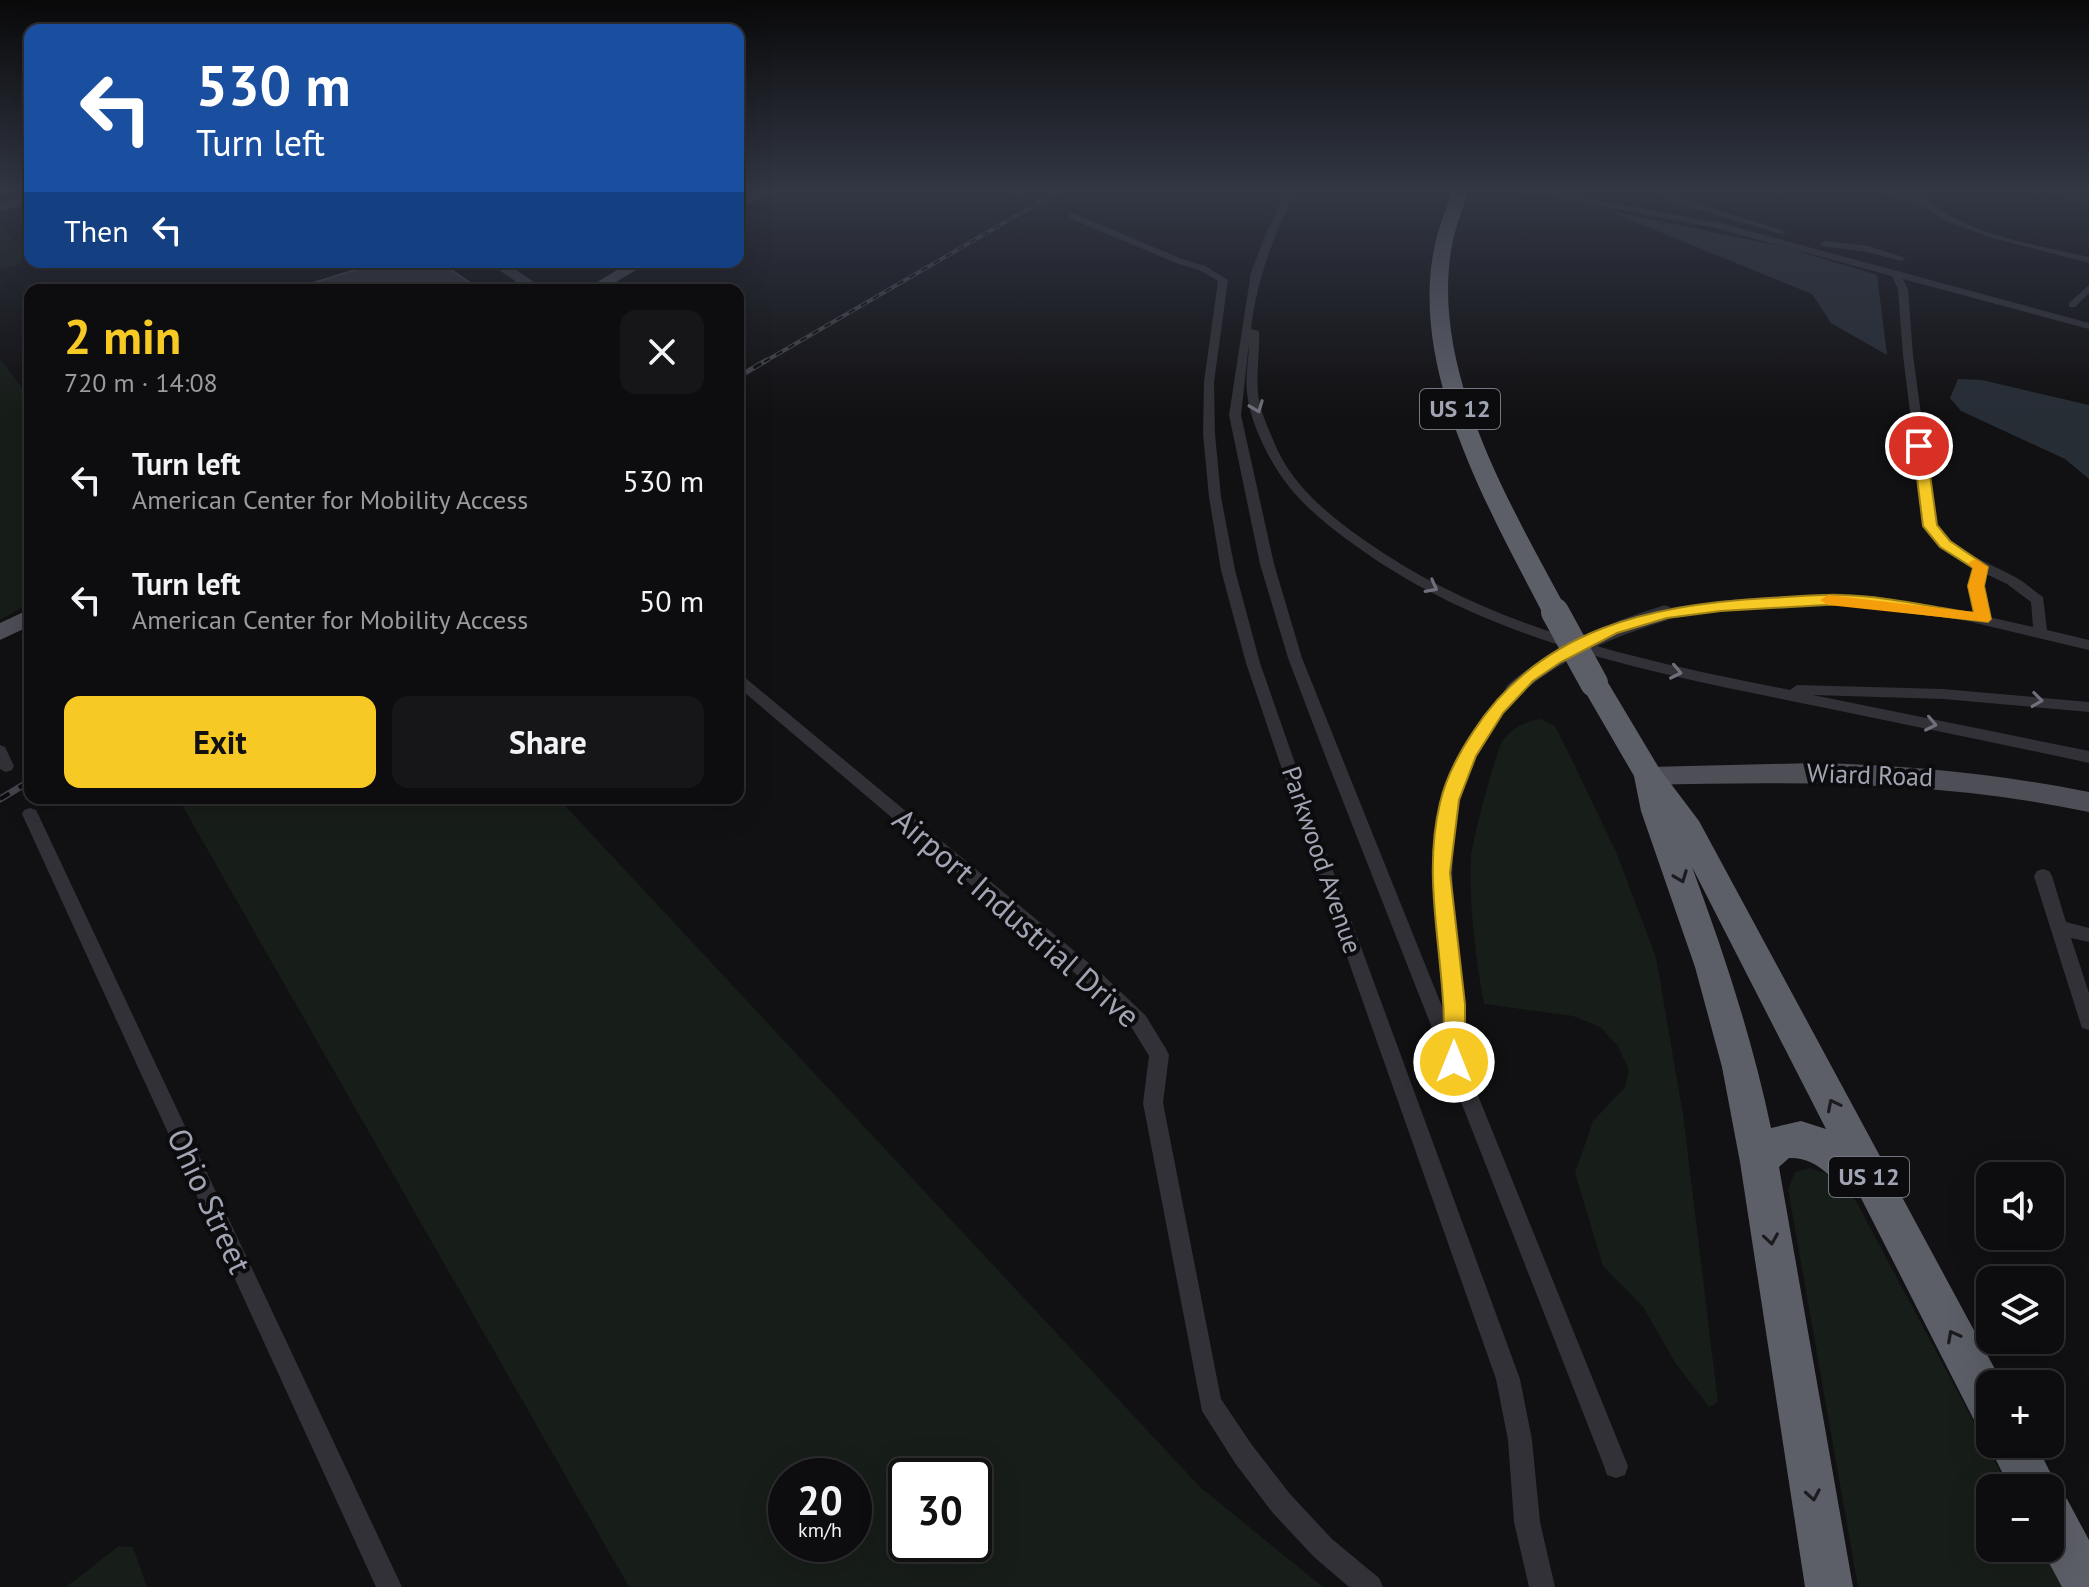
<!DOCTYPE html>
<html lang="en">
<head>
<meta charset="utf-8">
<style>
  body { margin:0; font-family:"PT Sans",sans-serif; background:#161517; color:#f1f3f6; height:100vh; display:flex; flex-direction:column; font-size:30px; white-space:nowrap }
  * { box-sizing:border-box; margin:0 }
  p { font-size:26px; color:#9a9b9e }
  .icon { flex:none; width:44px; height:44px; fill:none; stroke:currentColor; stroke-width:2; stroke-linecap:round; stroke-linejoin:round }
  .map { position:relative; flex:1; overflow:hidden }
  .details { position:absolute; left:24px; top:284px; width:720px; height:520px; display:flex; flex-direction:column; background:#0d0c0e; border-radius:16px; box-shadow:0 8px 32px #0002,0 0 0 2px #2d2c2e }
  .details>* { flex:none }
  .hud { position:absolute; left:24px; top:24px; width:720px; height:244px; border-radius:16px; box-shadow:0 8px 32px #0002,0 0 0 2px #2d2c2e; background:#1a4fa0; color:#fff; overflow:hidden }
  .fabs { position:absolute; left:1976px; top:1162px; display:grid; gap:16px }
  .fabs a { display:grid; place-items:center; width:88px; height:88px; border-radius:16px; background:#0d0c0e; box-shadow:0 8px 32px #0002,0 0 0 2px #2d2c2e; font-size:40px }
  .speed { position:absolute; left:768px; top:1458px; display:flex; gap:16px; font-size:40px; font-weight:700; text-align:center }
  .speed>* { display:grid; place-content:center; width:104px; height:104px; border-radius:50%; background:#0d0c0e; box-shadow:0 8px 32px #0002,0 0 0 2px #2d2c2e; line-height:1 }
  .speed small { font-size:20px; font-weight:400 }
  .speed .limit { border:4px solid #111; border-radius:12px; background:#fff; color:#111 }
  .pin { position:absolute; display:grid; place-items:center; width:68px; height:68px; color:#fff; margin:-34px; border:4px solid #fff; border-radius:50%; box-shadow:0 2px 8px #0007 }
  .me { position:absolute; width:88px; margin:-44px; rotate:0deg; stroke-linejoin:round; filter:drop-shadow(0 0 6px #0008) }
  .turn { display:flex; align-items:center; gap:28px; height:168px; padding:0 40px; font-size:36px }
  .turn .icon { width:104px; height:104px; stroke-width:2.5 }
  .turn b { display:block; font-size:56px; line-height:68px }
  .then { display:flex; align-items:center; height:76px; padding:0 40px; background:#0003; gap:16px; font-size:30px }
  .round { display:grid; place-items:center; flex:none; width:84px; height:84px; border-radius:16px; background:#161517 }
  .headline { display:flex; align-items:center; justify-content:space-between; height:136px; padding:0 40px }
  h1 { font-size:48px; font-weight:800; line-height:60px; color:#f6c925 }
  .action { display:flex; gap:16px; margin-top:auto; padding:16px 40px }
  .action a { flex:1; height:92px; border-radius:16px; background:#f6c925; color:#111; font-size:32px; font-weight:800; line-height:92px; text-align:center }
  .action a+a { background:#161517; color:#f1f3f6 }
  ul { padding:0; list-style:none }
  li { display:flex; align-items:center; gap:24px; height:120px; padding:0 40px }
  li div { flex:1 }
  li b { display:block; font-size:30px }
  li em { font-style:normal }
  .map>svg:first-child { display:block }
  .green { fill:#171d18; fill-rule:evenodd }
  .water { fill:#272d35 }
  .building { fill:#39393e; stroke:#4a4a50; stroke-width:2 }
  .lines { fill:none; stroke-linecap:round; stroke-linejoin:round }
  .street { fill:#313137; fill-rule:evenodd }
  .secondary { fill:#3f4047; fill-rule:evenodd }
  .primary { fill:#4d4e56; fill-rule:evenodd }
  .highway { fill:#5d5f68; fill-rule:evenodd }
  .rail-far2-casing { stroke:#44454c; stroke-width:4 }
  .rail-far1-casing { stroke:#44454c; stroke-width:5 }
  .rail-casing { stroke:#44454c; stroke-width:7 }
  .rail-far2 { stroke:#0c0b0d; stroke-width:2; stroke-dasharray:7; stroke-linecap:butt }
  .rail-far1 { stroke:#0c0b0d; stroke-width:3; stroke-dasharray:9; stroke-linecap:butt }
  .rail { stroke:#0c0b0d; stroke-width:4; stroke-dasharray:11; stroke-linecap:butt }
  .street-bridge { stroke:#313137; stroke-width:15 }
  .highway-bridge { stroke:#5d5f68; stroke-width:28 }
  .oneway { stroke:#6f707b }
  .oneway2 { stroke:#1c1c1f }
  .route { fill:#f6c925; stroke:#a08318; stroke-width:2 }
  .slow { fill:#f59e0b }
  .labels { text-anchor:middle; stroke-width:8; stroke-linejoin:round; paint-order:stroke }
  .shield { fill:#0c0b0d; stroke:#747681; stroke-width:2 }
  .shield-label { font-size:24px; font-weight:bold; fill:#a1a4b3 }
  .street-label { font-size:26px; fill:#a1a4b3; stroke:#0c0b0d }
  .near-street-label { font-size:32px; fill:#a1a4b3; stroke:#0c0b0d }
</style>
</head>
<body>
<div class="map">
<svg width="2089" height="1587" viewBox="0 0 2089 1587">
  <rect width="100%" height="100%" fill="#111012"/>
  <path class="green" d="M0 225 28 254 18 264 0 269Z
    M0 359 30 398V603L0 620Z
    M1541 719 1555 726 1575 766 1617 854 1656 957 1683 1114 1718 1402 1709 1407 1676 1364 1643 1307 1603 1266 1575 1173 1593 1121 1625 1087 1629 1070 1617 1045 1600 1027 1573 1016 1484 1004C1475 955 1469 906 1471 857 1471 845 1495 755 1501 744 1509 729 1525 721 1541 719Z
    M178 798H558L1200 1487 1323 1587H629ZM854 1476V1544H786V1476ZM906 1476H974V1544H906Z
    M1809 1168 1825 1173 1856 1201 2009 1488H1990V1548H2042L2063 1587H1858L1788 1189 1795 1172Z
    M119 1546 133 1547 147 1587H66Z"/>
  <path class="water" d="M1606 210 1785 247 1877 275 1887 355 1831 323 1812 294Z
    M1958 379 1982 380 2089 405V479L2065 459 1961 411 1950 398Z"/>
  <path class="building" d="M381 262H440L479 289 290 290Z
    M207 283 215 290H187Z"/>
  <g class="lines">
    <path class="street" d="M1007 192H1019L1026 196 1022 199Z
      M1287 192H1295C1273 237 1257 279 1251 329L1259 331C1260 351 1256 372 1258 392 1259 410 1270 432 1277 449 1295 488 1330 516 1364 540 1491 630 1640 660 1790 690L1797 685 1943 689 2089 702V712L1943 699 1813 695 2089 751V763C1998 743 1907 725 1816 706 1656 673 1491 644 1356 546 1325 524 1294 499 1274 465 1262 445 1249 416 1247 392 1245 376 1249 359 1249 343L1241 415 1274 564 1302 658 1443 1009C1441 913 1417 816 1474 731 1484 715 1497 701 1508 686H1518L1520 690C1509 707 1494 722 1484 739 1446 807 1450 878 1457 953 1460 983 1468 1027 1462 1056L1628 1466 1625 1475 1616 1478 1607 1475 1604 1466 1326 758 1288 658 1260 564 1229 415 1251 272 1268 229Z
      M1530 192H1548L1716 222 2089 323V329L1903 279 1908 289 1913 355 1936 525C1960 554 1986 561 2017 578 2026 583 2034 591 2043 597L2047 630 2089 640V650L1967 621 1873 606 1798 604 1660 616 1658 613 1660 610C1680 605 1701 604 1722 601 1807 591 1891 596 1975 614L1969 586 1974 568 1940 547 1924 526 1903 355 1898 289 1892 276 1715 228ZM1986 574 2007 584 2031 602 2033 627 1989 617 1983 586Z
      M1656 192H1666L1672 196 1788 232 1781 234 1666 200Z
      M1878 192H1891L1918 201 1910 192H1919C1963 236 2031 243 2089 257V263L1992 238 1944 220 1924 207Z
      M2049 192H2063L2089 198V204Z
      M1069 214H1075L1182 259 1205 266 1228 280 1214 382 1215 434 1221 497 1235 570 1260 663 1326 852 1520 1379 1532 1440 1540 1522 1555 1587H1529L1514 1522 1508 1440 1496 1379 1310 852 1246 663 1221 570 1209 497 1203 434 1204 382 1218 281 1199 270 1176 263 1069 218Z
      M1825 241 1868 246 1906 258 1901 261 1867 252 1822 246 1820 244Z
      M2089 285V293L2075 307H2069V303Z
      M738 674 743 676 1102 974 1146 1016 1166 1049 1169 1055 1163 1103 1221 1399 1252 1445 1290 1494 1332 1539 1379 1578 1383 1587H1349L1314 1557 1272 1512 1235 1463 1202 1411 1143 1103 1149 1056 1132 1028 1090 986 738 687Z
      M0 745 5 747 14 766 12 770 6 772 0 769Z
      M30 808 36 810 38 814 402 1587H376L22 814 24 810Z
      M2043 869 2049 871 2052 876 2066 922 2089 928V942L2071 938 2089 993V1030L2082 1028 2080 1022 2034 876 2037 871Z"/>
    <path class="secondary" d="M30 196V204L0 211V203Z
      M488 262H505L545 290H528Z"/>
    <path class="primary" d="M752 192H769L738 210V200Z
      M630 262H649L603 290H584Z
      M30 609V626L0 640V623Z
      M1815 763C1908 765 1998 774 2089 792V812C1943 781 1798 781 1649 785L1640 783 1636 776 1640 769 1649 767Z"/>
    <path class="highway" d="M1452 192H1468C1463 209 1455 227 1452 245 1429 370 1511 506 1568 612L1564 618H1546L1542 612C1487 506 1408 368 1435 244 1439 227 1446 209 1452 192Z
      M1594 674 1604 676 1659 768 1699 821 2003 1384H1990V1426L1974 1420 1861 1198C1833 1187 1823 1157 1789 1158L1779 1167 1853 1587H1805L1740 1162 1722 1067 1695 967 1641 811 1634 776 1580 683 1584 676ZM1692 867 1826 1129 1801 1121 1771 1128C1752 1038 1724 953 1692 867Z
      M1990 1440V1444H2036L2058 1488 2055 1495 2067 1499 2089 1540V1587H2062L2041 1548H2050V1488H2010L1988 1444Z"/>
    <g class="rail-far2-casing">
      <path id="rail-far2" d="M1550 192 1582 197
        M764 362 1057 192"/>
    </g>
    <g class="rail-far1-casing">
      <path id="rail-far1" d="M738 377 767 360"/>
    </g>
    <g class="rail-casing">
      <path id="rail" d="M0 799 30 781"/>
    </g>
    <use href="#rail-far2" class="rail-far2"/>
    <use href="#rail-far1" class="rail-far1"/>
    <use href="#rail" class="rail"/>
    <path class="street-bridge" d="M1513 690C1558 652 1609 630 1665 613"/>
    <path class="highway-bridge" d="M1555 612 1594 683"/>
  </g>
  <defs><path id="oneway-chevron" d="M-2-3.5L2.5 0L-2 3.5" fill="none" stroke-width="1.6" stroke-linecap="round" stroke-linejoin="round" transform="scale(2)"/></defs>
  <g class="oneway">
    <use href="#oneway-chevron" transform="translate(1257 407) rotate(69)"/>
    <use href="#oneway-chevron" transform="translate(1432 587) rotate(28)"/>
    <use href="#oneway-chevron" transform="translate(1676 672) rotate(12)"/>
    <use href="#oneway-chevron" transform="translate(2037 700) rotate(7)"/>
    <use href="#oneway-chevron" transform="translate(1931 724) rotate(12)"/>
  </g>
  <g class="oneway2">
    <use href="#oneway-chevron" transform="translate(1681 877) rotate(69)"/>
    <use href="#oneway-chevron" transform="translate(1833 1105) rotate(-117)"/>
    <use href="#oneway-chevron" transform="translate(1771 1239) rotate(81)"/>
    <use href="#oneway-chevron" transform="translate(1953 1336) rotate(-118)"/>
    <use href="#oneway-chevron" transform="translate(1813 1495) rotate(80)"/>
  </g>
  <linearGradient id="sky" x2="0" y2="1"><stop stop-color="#09090a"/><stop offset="0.46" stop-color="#323744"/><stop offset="1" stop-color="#323744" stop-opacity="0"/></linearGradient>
  <rect width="2089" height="414" fill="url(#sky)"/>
  <path class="route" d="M1919 442 1926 446 1937 525 1950 541 1988 567 1984 586 1991 619 1988 622 1843 604 1721 611 1667 618 1617 633 1561 662 1533 681 1503 713 1476 756 1459 800 1450 873 1465 1004V1062L1462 1069 1454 1072 1446 1069 1443 1062C1443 1042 1445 1021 1443 1001 1439 934 1424 869 1440 803 1446 777 1459 753 1473 732 1540 628 1653 604 1769 598 1793 597 1818 594 1842 595 1885 596 1931 607 1974 613L1968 586 1973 568 1940 547 1923 526 1913 446Z"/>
  <path class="slow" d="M1975 559 1988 567 1984 586 1991 619 1988 622 1828 605 1820 600 1828 595 1974 612 1968 586 1973 568 1968 563Z"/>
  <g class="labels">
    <g class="shield">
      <rect x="1420" y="389" width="80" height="40" rx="6"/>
      <rect x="1829" y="1157" width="80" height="40" rx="6"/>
    </g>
    <g class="shield-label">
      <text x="1460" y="417">US 12</text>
      <text x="1869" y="1185">US 12</text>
    </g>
    <g class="street-label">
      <text transform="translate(1870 775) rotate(2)" y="9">Wiard Road</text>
      <text transform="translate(1322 860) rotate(71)" y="9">Parkwood Avenue</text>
    </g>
    <g class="near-street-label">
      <text transform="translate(1016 918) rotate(41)" y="11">Airport Industrial Drive</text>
      <text transform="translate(209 1201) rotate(65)" y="11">Ohio Street</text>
    </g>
  </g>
</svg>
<div class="fabs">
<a><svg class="icon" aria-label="sound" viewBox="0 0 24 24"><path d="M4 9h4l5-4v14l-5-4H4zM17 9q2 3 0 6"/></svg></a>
<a><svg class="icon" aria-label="layers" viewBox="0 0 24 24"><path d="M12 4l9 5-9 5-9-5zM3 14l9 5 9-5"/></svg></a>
<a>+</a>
<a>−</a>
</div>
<div class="speed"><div>20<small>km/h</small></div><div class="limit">30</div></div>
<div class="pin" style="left:1919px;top:446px;background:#d93025"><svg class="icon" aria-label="arrive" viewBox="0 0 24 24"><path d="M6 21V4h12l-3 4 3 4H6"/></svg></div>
<svg class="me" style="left:1454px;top:1062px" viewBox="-20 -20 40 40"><circle r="17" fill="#f6c925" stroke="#fff" stroke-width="3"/><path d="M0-11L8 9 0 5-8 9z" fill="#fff"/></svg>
<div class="hud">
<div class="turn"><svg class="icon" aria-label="left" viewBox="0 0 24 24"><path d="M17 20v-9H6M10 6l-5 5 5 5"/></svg><div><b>530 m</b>Turn left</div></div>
<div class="then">Then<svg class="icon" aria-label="left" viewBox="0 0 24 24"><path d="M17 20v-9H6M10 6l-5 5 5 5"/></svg></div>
</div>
<section class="details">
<div class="headline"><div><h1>2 min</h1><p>720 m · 14:08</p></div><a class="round"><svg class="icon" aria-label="close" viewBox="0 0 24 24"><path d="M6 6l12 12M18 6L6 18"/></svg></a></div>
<ul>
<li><svg class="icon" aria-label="left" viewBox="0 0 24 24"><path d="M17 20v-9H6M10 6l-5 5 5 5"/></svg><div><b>Turn left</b><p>American Center for Mobility Access</p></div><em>530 m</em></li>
<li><svg class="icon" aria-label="left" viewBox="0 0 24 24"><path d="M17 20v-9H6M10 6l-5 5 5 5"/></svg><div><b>Turn left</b><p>American Center for Mobility Access</p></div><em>50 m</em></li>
</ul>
<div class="action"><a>Exit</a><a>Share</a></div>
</section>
</div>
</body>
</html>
